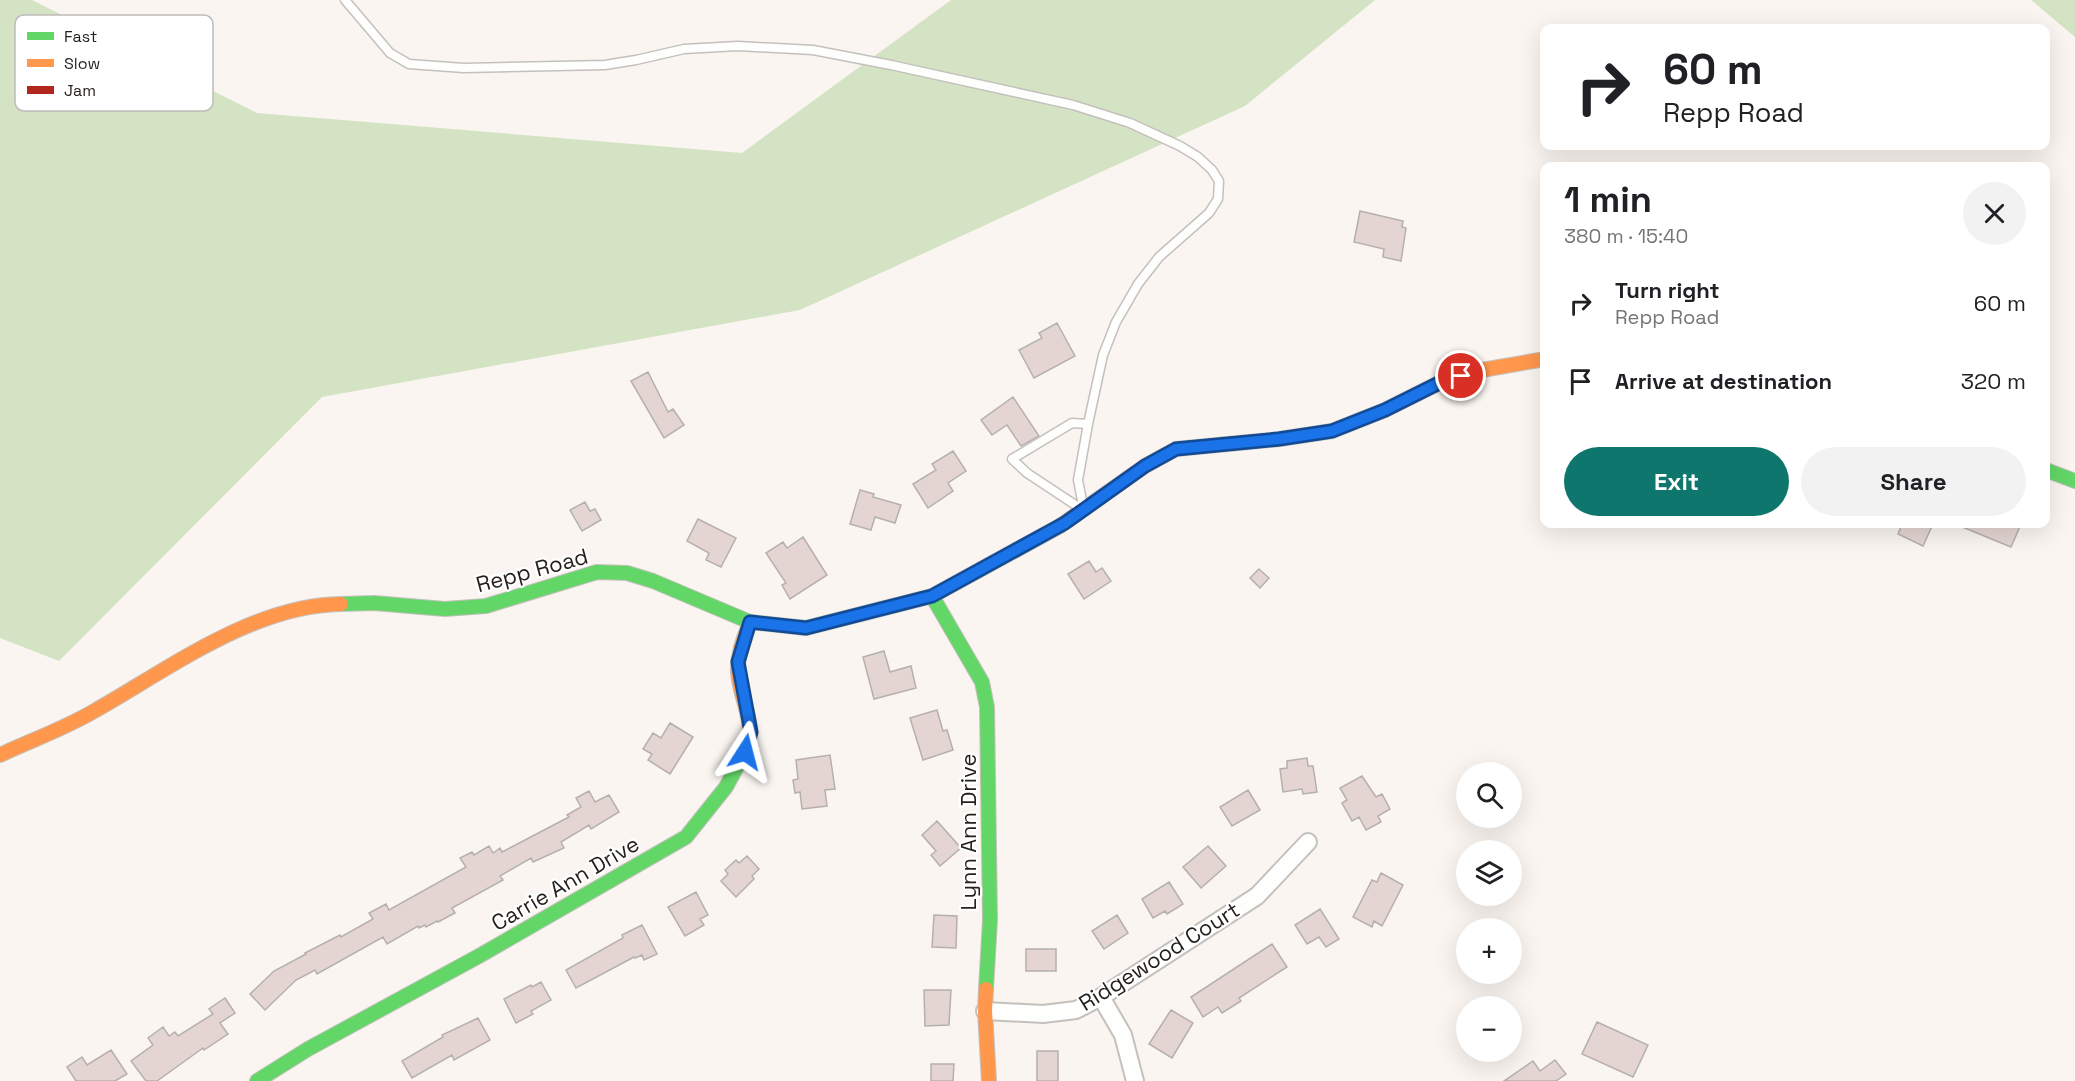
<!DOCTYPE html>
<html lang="en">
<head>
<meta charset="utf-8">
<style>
  body { margin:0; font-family:"Space Grotesk",sans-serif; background:#f2f2f2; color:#202124; height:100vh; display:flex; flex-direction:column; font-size:22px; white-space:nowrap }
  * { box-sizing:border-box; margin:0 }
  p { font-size:20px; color:#757577 }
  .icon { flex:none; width:33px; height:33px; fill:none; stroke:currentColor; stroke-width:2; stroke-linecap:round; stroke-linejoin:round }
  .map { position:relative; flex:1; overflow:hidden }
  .drawer { position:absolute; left:1540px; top:162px; width:510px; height:366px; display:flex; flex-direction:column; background:#fff; border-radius:12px; box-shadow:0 6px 24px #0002 }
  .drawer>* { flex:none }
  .banner { position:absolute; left:1540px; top:24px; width:510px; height:126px; border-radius:12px; box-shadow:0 6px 24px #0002; background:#fff; color:#202124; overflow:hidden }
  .fabs { position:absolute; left:1456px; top:762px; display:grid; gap:12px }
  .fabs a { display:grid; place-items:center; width:66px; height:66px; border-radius:50%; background:#fff; box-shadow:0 6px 24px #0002; font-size:30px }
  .pin { position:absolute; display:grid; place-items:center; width:51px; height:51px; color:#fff; margin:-26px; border:3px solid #fff; border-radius:50%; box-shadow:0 2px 6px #0007 }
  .me { position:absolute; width:66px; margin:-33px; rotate:9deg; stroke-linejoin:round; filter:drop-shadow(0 0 4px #0008) }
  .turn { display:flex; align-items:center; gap:21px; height:126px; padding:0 24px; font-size:27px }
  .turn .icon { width:78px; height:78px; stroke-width:2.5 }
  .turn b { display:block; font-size:42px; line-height:51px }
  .round { display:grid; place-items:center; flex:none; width:63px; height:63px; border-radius:32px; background:#f2f2f2 }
  .head { display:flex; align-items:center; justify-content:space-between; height:102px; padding:0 24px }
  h1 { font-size:36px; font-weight:700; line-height:45px }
  .primary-button { display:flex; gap:12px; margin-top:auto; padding:12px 24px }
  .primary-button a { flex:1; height:69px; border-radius:36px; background:#0f766e; color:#fff; font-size:24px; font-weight:700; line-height:69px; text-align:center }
  .primary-button a+a { background:#f2f2f2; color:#202124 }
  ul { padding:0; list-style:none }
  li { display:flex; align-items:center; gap:18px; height:78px; padding:0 24px }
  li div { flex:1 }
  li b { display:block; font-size:22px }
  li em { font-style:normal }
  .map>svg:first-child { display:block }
  .forest { fill:#d4e3c3 }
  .building { fill:#e4d5d2; stroke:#b5b0ad; stroke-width:1.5 }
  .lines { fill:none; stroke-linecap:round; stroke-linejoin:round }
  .lane-casing { stroke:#c4c0bc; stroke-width:11 }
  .street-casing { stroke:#c4c0bc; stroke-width:20 }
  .fast-casing { stroke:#c4c0bc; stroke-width:16 }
  .slow-casing { stroke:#c4c0bc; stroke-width:16 }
  .jam-casing { stroke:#c4c0bc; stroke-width:16 }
  .lane { stroke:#fefefd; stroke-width:8 }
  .street { stroke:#fefefd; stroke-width:16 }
  .fast { stroke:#63d668; stroke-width:14 }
  .slow { stroke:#ff974d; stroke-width:14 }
  .jam { stroke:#b3261e; stroke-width:14 }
  .route-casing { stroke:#114b97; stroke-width:15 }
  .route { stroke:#1a73e8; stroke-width:10 }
  .labels { text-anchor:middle; stroke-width:4.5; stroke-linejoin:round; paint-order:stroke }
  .street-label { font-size:22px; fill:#231f1b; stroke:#fff }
  .key { fill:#fff; stroke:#bdbcbb; stroke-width:1.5 }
  .key-label { font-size:16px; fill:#231f1b }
</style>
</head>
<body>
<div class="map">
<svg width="2075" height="1081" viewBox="0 0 2075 1081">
  <rect width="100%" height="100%" fill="#faf5f0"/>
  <path class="forest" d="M0 0H32L257 113 742 153 951 0H1375L1245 106 800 310 322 397 59 661 0 638Z
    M2031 0H2075V37Z"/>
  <path class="building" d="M1360 211 1403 221 1402 227 1406 228 1401 261 1383 257 1384 249 1354 242Z
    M1057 323 1075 356 1034 378 1019 350 1042 338 1039 333Z
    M648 372 668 412 673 409 684 425 664 438 631 381Z
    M1013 397 1039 436 1021 446 1007 425 992 435 981 420Z
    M953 451 966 471 948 483 953 491 928 508 913 484 936 470 932 464Z
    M860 490 874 494 873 497 901 505 895 523 875 517 871 530 850 524Z
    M585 502 590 511 595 509 601 520 582 531 570 510Z
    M698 519 736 538 721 567 706 560 709 553 687 541Z
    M1902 524H1933L1923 546 1898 534Z
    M1955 524H2021L2011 547Z
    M803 537 827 575 790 599 782 585 786 583 766 553 783 542 787 548Z
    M1089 561 1096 572 1102 568 1111 581 1084 599 1068 574Z
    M1259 569 1269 578 1260 588 1250 578Z
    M884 651 890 672 911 666 916 688 874 699 863 657Z
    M937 710 943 731 947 730 953 750 923 760 910 718Z
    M670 723 693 737 670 774 648 760 652 754 643 749 653 733 661 738Z
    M830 755 835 789 825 790 827 806 802 809 800 792 795 793 793 780 798 779 796 760Z
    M1307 758 1308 766H1313L1317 792 1303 794 1302 789 1283 792 1280 769 1287 768V761Z
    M1362 776 1376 797 1382 794 1390 809 1378 816 1381 822 1366 830 1359 817 1352 821 1342 803 1347 800 1340 788Z
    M1248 790 1260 810 1232 826 1220 807Z
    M589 791 595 802 609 795 619 812 591 829 589 825 561 842 564 848 533 862 531 858 500 876 503 880 452 908 455 913 438 922 437 921 426 927 425 925 419 928 418 926 387 944 383 937 317 974 315 970 296 980 265 1010 250 994 274 971 306 954 305 953 340 935 341 937 373 919 369 913 386 904 389 910 466 867 460 858 472 852 474 855 489 846 493 853 500 848 502 852 569 817 567 815 581 807 576 798Z
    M937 821 961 848 940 866 931 855 936 851 922 835Z
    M1208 846 1226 866 1201 888 1183 867Z
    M747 856 759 869 752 876 754 879 736 897 721 881 728 874 725 870 736 860 739 863Z
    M1381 873 1403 885 1382 926 1374 921 1372 927 1353 917 1372 880 1377 882Z
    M1169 882 1183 904 1167 914 1165 911 1153 918 1142 899Z
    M696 892 708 915 700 919 704 925 685 936 668 907Z
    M1320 909 1339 939 1326 947 1319 937 1307 944 1295 925Z
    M934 915 957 916 956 948 932 947Z
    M1117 915 1128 933 1104 949 1092 931Z
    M642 925 657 954 644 960 642 955 635 958 634 957 576 988 566 970 623 938 622 935Z
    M1272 944 1287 967 1239 998 1241 1001 1222 1013 1218 1007 1203 1017 1191 997Z
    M1026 949H1056V971H1026Z
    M541 982 551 1000 531 1011 533 1014 516 1023 504 999 531 985 532 987Z
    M924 990H951L949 1025 925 1026Z
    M225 998 235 1013 220 1023 228 1034 204 1050 203 1048 157 1081H146L131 1061 153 1045 148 1038 163 1027 169 1036 175 1032 178 1036 213 1014 209 1009Z
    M1171 1010 1193 1023 1172 1058 1149 1044Z
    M478 1018 490 1040 454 1060 452 1055 412 1078 402 1061 443 1037 442 1035Z
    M1597 1022 1648 1045 1633 1077 1582 1054Z
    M111 1050 127 1074 115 1081H76L67 1067 82 1057 87 1065Z
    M1037 1051H1058V1081H1037Z
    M1555 1060 1566 1074 1556 1081H1504L1533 1061 1540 1071Z
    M931 1064H954L953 1081H931Z"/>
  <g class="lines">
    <g class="lane-casing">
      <path id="lane" d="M345 0 390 53 409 64 464 68 605 65 636 60 684 49 738 46 813 50 891 65 1073 105 1130 123 1180 146 1198 157 1212 170 1219 181 1218 199 1209 213 1159 257 1138 284 1116 322 1103 355 1088 424 1078 480 1083 506
        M1080 508 1027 473 1012 459 1072 423 1088 424"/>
    </g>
    <g class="street-casing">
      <path id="street" d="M1101 997 1123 1035 1135 1081
        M985 1011 1043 1014 1076 1010 1101 997 1257 896 1308 842"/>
    </g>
    <g class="fast-casing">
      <path id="fast" d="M2046 470 2075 481
        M932 596 982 682 987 707 990 920 986 989
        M341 604 374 603 445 609 486 606 597 572 627 573 653 581 750 622 806 628 932 596 1060 526
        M257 1081 308 1049 479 956 686 837 726 787 746 750"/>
    </g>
    <g class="slow-casing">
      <path id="slow" d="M1280 439 1332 431 1385 410 1445 380 1476 371 1545 359
        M746 750C757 723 740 700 738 672 737 654 744 638 750 622
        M0 755C32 740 66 728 96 710 170 668 254 605 341 604
        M986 989 985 1011 989 1081"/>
    </g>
    <g class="jam-casing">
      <path id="jam" d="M1060 526 1145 466 1176 449 1280 439"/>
    </g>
    <use href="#lane" class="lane"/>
    <use href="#street" class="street"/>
    <use href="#fast" class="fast"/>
    <use href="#slow" class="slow"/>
    <use href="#jam" class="jam"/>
  </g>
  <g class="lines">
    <g class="route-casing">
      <path id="route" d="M745 752 751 732 738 662 750 622 806 628 932 596 1065 523 1145 466 1176 449 1279 439 1332 431 1385 410 1445 380 1461 376"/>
    </g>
    <use href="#route" class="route"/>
  </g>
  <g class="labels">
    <g class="street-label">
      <text transform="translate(532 570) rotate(-15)" y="8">Repp Road</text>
      <text transform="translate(968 832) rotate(-90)" y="8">Lynn Ann Drive</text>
      <text transform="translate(565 883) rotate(-30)" y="8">Carrie Ann Drive</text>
      <text transform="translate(1159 956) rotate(-32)" y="8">Ridgewood Court</text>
    </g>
  </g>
  <rect x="15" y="15" width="198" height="96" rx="9" class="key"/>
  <rect x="27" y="32" width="27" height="8" fill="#63d668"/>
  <rect x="27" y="59" width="27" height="8" fill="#ff974d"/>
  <rect x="27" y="86" width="27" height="8" fill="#b3261e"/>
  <g class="key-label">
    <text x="64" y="42">Fast</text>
    <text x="64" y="69">Slow</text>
    <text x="64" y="96">Jam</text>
  </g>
</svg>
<div class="fabs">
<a><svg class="icon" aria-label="search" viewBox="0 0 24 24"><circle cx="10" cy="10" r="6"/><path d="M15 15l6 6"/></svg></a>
<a><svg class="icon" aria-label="layers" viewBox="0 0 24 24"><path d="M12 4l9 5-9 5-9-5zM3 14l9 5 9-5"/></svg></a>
<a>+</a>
<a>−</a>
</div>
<div class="pin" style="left:1461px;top:376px;background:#d93025"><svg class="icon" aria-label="arrive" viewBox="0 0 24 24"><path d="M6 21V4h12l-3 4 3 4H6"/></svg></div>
<svg class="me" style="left:745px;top:752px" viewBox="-20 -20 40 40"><path d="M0-17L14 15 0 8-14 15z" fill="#1a73e8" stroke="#fff" stroke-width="4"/></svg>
<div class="banner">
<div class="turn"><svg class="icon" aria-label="right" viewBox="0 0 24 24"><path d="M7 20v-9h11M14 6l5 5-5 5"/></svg><div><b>60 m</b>Repp Road</div></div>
</div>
<section class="drawer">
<div class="head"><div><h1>1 min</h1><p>380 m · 15:40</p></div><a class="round"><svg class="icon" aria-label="close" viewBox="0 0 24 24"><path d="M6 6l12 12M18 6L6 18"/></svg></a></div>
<ul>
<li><svg class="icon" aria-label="right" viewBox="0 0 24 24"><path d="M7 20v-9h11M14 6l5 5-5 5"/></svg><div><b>Turn right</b><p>Repp Road</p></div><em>60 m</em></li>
<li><svg class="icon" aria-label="arrive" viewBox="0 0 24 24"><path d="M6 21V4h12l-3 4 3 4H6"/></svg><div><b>Arrive at destination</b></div><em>320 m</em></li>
</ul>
<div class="primary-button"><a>Exit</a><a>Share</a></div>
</section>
</div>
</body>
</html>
